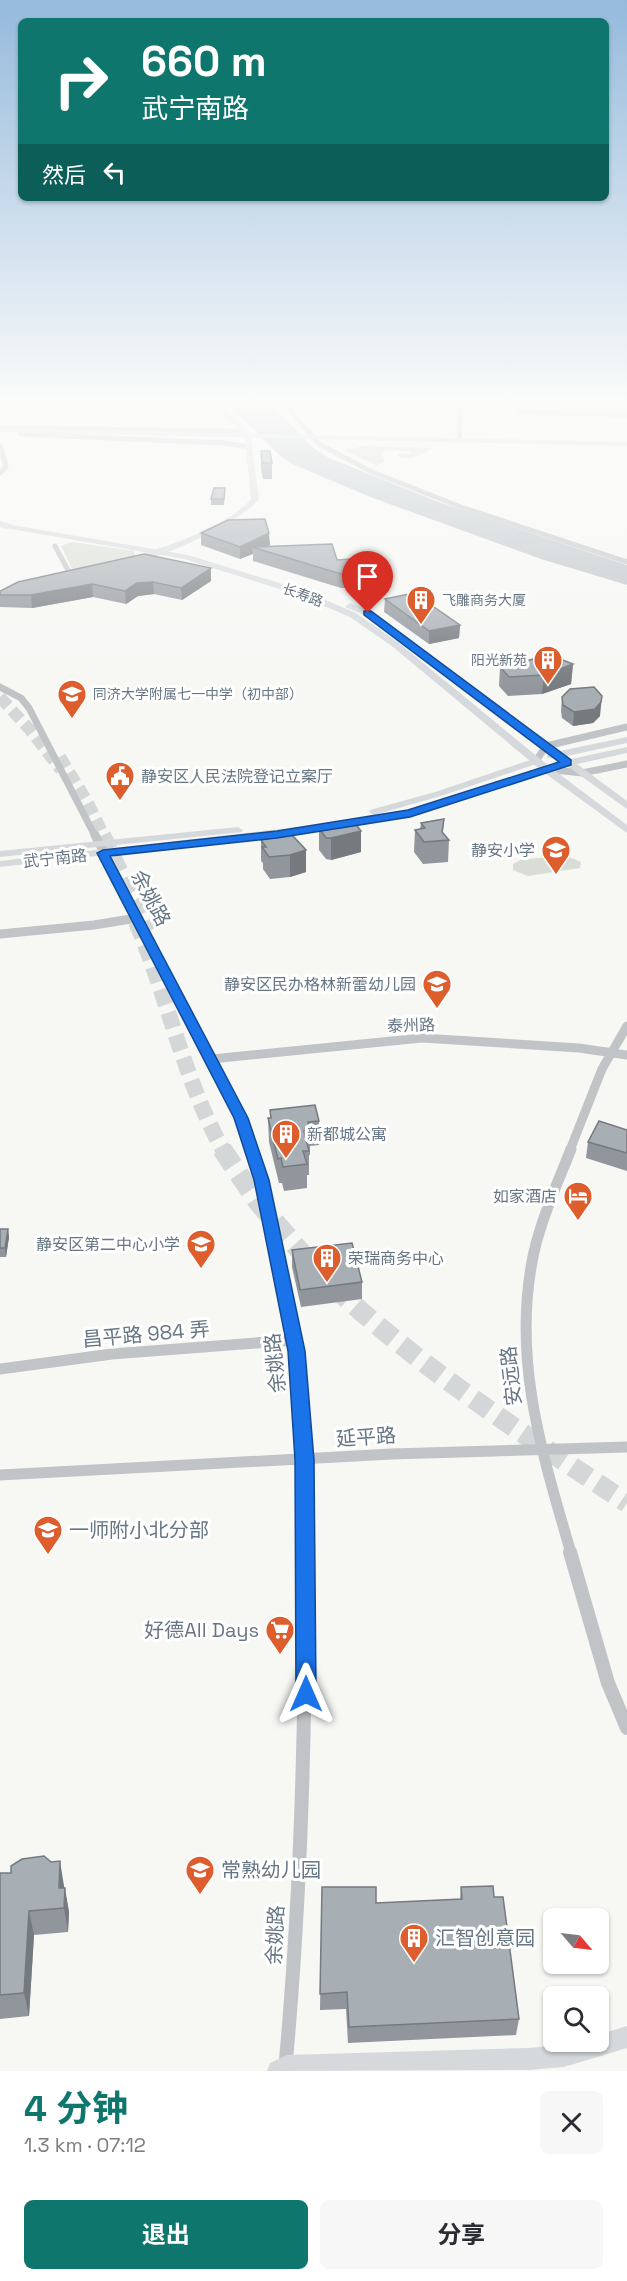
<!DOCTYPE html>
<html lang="zh">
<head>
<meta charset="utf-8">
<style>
  body { margin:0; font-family:"Space Grotesk","Noto Sans SC",sans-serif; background:#f7f7f7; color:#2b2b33; height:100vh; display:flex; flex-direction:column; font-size:22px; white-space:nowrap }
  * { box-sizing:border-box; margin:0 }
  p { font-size:20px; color:#7c7c81 }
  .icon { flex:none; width:33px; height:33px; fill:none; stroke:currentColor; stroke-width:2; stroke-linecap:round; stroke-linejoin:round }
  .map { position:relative; height:2071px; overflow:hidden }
  .details { display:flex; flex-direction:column; background:#fff; flex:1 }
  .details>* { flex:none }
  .hud { position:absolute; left:18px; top:18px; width:591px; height:183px; border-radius:9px; box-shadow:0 2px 4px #0004; background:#0f766e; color:#fff; overflow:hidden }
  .needle { width:39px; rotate:118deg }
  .buttons { position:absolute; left:543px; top:1908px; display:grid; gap:12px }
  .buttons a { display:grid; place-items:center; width:66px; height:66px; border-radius:9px; background:#fff; box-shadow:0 2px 4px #0004; font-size:30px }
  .pin { position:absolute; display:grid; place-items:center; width:51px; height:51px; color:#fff; margin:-62px -26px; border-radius:50% 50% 50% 0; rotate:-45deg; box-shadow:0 0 6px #0007 }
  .pin .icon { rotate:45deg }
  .me { position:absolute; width:66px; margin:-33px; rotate:0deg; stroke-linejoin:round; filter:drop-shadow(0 0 4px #0008) }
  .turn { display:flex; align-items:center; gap:21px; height:126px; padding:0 24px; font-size:27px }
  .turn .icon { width:78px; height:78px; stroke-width:2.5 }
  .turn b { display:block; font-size:42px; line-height:51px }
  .then { display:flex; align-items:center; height:57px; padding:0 24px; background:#0003; gap:12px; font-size:22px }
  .round { display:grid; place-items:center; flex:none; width:63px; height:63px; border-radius:9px; background:#f7f7f7 }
  .head { display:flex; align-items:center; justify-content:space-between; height:102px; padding:0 24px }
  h1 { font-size:36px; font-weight:700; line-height:45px; color:#0f766e }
  .button { display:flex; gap:12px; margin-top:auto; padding:12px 24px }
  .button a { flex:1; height:69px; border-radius:9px; background:#0f766e; color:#fff; font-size:24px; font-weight:700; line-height:69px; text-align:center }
  .button a+a { background:#f7f7f7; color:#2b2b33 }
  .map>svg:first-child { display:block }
  .green { fill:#d8ddd5 }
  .water { fill:#bac4c9 }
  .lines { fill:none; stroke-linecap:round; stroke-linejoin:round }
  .highway-tunnel-far2 { stroke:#d3d7d8; stroke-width:12; stroke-dasharray:12 6; stroke-linecap:butt }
  .highway-tunnel-far1 { stroke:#d3d7d8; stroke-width:16; stroke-dasharray:16 8; stroke-linecap:butt }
  .highway-tunnel { stroke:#d3d7d8; stroke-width:20; stroke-dasharray:20 10; stroke-linecap:butt }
  .street-far4 { stroke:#c0c4c7; stroke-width:5 }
  .street-far3 { stroke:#c0c4c7; stroke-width:7 }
  .street-far2 { stroke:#c0c4c7; stroke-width:9 }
  .street-far1 { stroke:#c0c4c7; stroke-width:11 }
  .street { stroke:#c0c4c7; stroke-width:14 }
  .secondary { fill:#d5d9dc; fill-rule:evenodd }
  .primary { fill:#d5d9dc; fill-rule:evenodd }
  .highway { fill:#d5d9dc; fill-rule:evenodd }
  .wall { fill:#90969c }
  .shaded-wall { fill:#757a7f }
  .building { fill:#a7afb5; stroke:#757a7f; stroke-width:1.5 }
  .route { fill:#1a73e8; stroke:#114b97; stroke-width:1.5 }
  .labels { text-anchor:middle; stroke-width:6; stroke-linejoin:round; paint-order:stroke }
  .far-street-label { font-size:14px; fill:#677684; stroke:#fff }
  .far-poi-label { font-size:14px; fill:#677684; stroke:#fff; text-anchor:start }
  .poi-label { font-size:16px; fill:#677684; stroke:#fff; text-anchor:end }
  .street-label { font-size:16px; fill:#677684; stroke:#fff }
  .near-street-label { font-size:20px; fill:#677684; stroke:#fff }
  .near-poi-label { font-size:20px; fill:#677684; stroke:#fff; text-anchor:start }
</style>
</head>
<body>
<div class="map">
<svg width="627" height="2071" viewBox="0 0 627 2071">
  <rect width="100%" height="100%" fill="#f7f7f4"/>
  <path class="green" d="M364 446 432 448C423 455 410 460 398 457V454H411V451L386 450 381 454 385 462 375 465 344 450Z
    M72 542 134 551 135 556 73 571 61 546Z
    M565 855 581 862 580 868 528 876 513 870V864L520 860Z"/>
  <path class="water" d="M226 402H269L312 447 329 458 436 501 627 565V585L541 559 373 498 292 464 278 454Z"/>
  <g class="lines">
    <path class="highway-tunnel-far2" d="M0 697 31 731 61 770
      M60 757 87 801 104 836"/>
    <path class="highway-tunnel-far1" d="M103 835 149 931
      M136 922C168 998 183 1078 223 1150"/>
    <path class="highway-tunnel" d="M222 1149 257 1201 313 1266
      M333 1286C423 1370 525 1435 627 1503"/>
    <path class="street-far4" d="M283 402 319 444 372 472 461 507 627 562
      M518 402 520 412 627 415
      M0 428 244 431
      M21 434 220 443
      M459 440 461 402
      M217 442 250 447
      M0 445 6 466 0 473
      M55 546 70 574"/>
    <path class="street-far3" d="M0 687 21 698 29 708 95 836
      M536 761 546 746 627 727
      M546 769 582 773 627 764"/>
    <path class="street-far2" d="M95 835 241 1118 251 1150
      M0 934 94 925 137 918
      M212 1059 422 1038 579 1048 627 1055
      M570 1150 602 1069 627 1026"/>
    <path class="street-far1" d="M251 1149 261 1180 295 1340 304 1460 305 1553
      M0 1369 112 1354 295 1340
      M0 1475 392 1454 627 1447
      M571 1553C542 1453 511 1357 534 1252 542 1217 558 1182 571 1149"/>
    <path class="street" d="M570 1552 608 1683 627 1728
      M285 2071C301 1898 306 1725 305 1552"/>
    <path class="secondary" d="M211 402H217L246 430 251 440 259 499C243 520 158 562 132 561V557C165 548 230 525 251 499L245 440 241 432Z
      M536 758 541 761 539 763 441 796 374 815 369 812 370 810 435 792Z
      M546 766 551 769 549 771 410 817 350 827 0 867V861L350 821 408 811Z
      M238 827 243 830 242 832 0 857V851Z
      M627 2026V2048L564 2067 529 2070 267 2071 270 2063 287 2055 529 2048C552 2046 575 2042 598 2042V2035Z"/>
    <path class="primary" d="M0 428 627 442V446L0 432Z
      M0 523 188 555 302 590 356 613 399 643 550 767 627 825V833L542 771 393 647 350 617 296 594 184 559 0 527Z
      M350 603 371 611 560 751 627 737V743L567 756 571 759 627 747V753L577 764 627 801V809L567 766H558L557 764 560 761 556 758H548L547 756 550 753 365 615 347 608 345 606Z"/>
    <path class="highway" d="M0 521 11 524 12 526 7 529 0 527Z"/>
  </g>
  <path class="wall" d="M261 451 272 463V479H263L261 468Z
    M225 488 224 505H211V499Z
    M201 533 270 545 267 546 337 560 373 572V586L341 588 253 561V553L240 559 201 545Z
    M211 581 182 600 154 594 138 596 126 604 93 597 32 608 0 607V591L18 582Z
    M385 599 460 625 459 638 429 644 384 612Z
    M573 664 571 684 542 694 508 696 499 686 500 667Z
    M562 697 600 716 593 723 573 726 562 718 561 711Z
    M444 819 443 833 449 840 448 862 423 864 414 852 415 830 420 829 421 823Z
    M319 828 361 852 331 860 326 859 319 850Z
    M291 834 306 872 290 877 270 879 263 869V863L261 861V840L268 838V836Z
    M270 1110 319 1121V1145L310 1146V1155H309V1175H307V1188L284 1191 282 1183H279L269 1142 268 1118H270Z
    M627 1130V1171L586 1158 588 1142Z
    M0 1229H8L9 1237 6 1257H0Z
    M292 1250 362 1282V1299L301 1307 292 1267Z
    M0 1873 64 1886 69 1912 68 1932 34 1935 29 2016 0 2019Z
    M322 1887 376 1903 460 1899 461 1887 494 1897 519 2019 516 2035 348 2043 346 2009 320 2010Z"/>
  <path class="shaded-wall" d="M269 533 270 545 261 550 252 547 253 554 240 559V547Z
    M211 568V581L182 600 181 588Z
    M153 582 154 594 138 596 126 604 125 591 137 583Z
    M92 584 93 597 32 608 31 595Z
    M460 625 459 638 429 644V631Z
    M573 664 571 684 542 694 544 675Z
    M602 696 600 716 593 723 573 726 574 712Z
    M361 831V852L331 860V838Z
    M306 850V872L290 877V855Z
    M8 1229 9 1237 6 1257 5 1248Z
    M60 1861 64 1886 63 1908 59 1888Z
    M65 1888 69 1912 68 1932 64 1908Z
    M29 1911 34 1935 29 2016 24 1993Z"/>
  <path class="building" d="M261 451H270L272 463H262Z
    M214 488H225L224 499H211Z
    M265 519 269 533 240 547 201 533 228 520Z
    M332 544 337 560 368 558 373 572 341 574 252 547Z
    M144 554 211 568 181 588 153 582 137 583 125 591 92 584 31 595H0V591L18 582Z
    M414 593 460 625 429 631 385 599Z
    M550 655 573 664 544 675 509 677 500 667Z
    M594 687 602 696 601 702 595 709 574 712 563 705 562 697 570 689Z
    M444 819 442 832 449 840 424 842 415 830 425 828 421 823Z
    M354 822 361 831 331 838H326L319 828Z
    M291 834 306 850 290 855 269 857 262 847H266L261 840 270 838 268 836Z
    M315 1105 319 1121 308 1122 310 1131H304L309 1151H303L307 1164 283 1167 281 1158 278 1159 268 1118H271L270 1110Z
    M599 1121 627 1130V1153L588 1142Z
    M0 1229H8L5 1248H0Z
    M352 1243 362 1282 300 1290 292 1250Z
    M44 1856 51 1862 60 1861 59 1888H65L64 1908 29 1911 24 1993 0 1995V1873H11V1866L22 1859Z
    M493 1886 494 1897H503L519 2019 349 2027 347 1992 320 1994 322 1887H376V1903L462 1899 461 1887Z"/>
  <linearGradient id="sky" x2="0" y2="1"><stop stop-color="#95badc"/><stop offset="0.58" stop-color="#fbfbfa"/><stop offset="1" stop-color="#fbfbfa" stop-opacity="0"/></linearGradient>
  <rect width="627" height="692" fill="url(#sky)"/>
  <path class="route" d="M364 611H371L571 760V765L410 817 277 838 110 856 248 1118 269 1180 305 1351 314 1460 316 1694 313 1700 306 1703 299 1700 296 1694 295 1460 288 1351 254 1180 234 1118 97 853 103 850 277 831 408 810 559 762 364 615Z"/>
  <defs>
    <g id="building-pin" transform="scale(1.5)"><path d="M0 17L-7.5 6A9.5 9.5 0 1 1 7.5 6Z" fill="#de5d2d" stroke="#fff"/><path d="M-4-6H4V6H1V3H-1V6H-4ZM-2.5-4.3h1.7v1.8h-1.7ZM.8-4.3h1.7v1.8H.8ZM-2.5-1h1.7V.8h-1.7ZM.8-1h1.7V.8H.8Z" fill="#fff"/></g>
    <g id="school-pin" transform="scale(1.5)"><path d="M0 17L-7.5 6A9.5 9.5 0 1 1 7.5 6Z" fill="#de5d2d" stroke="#fff"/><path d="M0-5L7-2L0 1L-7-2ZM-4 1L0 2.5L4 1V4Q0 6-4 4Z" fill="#fff"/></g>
    <g id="civic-pin" transform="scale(1.5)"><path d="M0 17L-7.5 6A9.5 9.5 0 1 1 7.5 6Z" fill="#de5d2d" stroke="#fff"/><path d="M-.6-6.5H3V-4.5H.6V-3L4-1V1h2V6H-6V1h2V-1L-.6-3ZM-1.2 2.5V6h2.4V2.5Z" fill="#fff"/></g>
    <g id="hotel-pin" transform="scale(1.5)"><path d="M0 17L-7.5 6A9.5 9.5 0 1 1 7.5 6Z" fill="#de5d2d" stroke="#fff"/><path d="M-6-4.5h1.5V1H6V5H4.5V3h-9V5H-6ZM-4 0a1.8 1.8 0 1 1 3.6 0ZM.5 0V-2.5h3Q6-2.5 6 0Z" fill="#fff"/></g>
    <g id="supermarket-pin" transform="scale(1.5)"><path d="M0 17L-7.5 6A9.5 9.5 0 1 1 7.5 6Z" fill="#de5d2d" stroke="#fff"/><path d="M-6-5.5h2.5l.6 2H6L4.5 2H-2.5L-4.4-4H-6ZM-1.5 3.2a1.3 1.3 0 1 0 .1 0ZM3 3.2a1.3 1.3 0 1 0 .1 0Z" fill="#fff"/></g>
  </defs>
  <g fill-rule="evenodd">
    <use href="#building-pin" x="421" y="600"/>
    <use href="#building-pin" x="548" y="660"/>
    <use href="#school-pin" x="72" y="694"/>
    <use href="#civic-pin" x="120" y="776"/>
    <use href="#school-pin" x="556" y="850"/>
    <use href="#school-pin" x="437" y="984"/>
    <use href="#building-pin" x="286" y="1134"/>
    <use href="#hotel-pin" x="578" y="1196"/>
    <use href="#school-pin" x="201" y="1244"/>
    <use href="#building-pin" x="327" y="1258"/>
    <use href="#school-pin" x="48" y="1530"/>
    <use href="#supermarket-pin" x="280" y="1630"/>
    <use href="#school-pin" x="200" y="1870"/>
    <use href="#building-pin" x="414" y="1938"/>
  </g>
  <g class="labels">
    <g class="far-street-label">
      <text transform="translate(303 595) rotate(20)" y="5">长寿路</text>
    </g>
    <g class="far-poi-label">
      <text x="442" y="605">飞雕商务大厦</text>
      <text x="527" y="665" text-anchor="end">阳光新苑</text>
      <text x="93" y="699">同济大学附属七一中学（初中部）</text>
    </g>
    <g class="poi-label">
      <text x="141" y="782" text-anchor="start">静安区人民法院登记立案厅</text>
      <text x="535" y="856">静安小学</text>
      <text x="416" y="990">静安区民办格林新蕾幼儿园</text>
      <text x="307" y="1140" text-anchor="start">新都城公寓</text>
      <text x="557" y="1202">如家酒店</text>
      <text x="180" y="1250">静安区第二中心小学</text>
      <text x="348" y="1264" text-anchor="start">荣瑞商务中心</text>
    </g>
    <g class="street-label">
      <text transform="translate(55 858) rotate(-6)" y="6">武宁南路</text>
      <text transform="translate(411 1025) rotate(-2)" y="6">泰州路</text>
    </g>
    <g class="near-street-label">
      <text transform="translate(151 898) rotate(62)" y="7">余姚路</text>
      <text transform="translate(146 1334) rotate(-5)" y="7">昌平路 984 弄</text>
      <text transform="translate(275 1363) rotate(-96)" y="7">余姚路</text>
      <text transform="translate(511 1376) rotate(-96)" y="7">安远路</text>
      <text transform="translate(366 1437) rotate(-4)" y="7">延平路</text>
      <text transform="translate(275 1935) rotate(-87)" y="7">余姚路</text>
    </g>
    <g class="near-poi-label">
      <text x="69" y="1537">一师附小北分部</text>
      <text x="259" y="1637" text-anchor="end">好德All Days</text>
      <text x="221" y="1877">常熟幼儿园</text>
      <text x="435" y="1945">汇智创意园</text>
    </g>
  </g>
</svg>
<div class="buttons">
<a><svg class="needle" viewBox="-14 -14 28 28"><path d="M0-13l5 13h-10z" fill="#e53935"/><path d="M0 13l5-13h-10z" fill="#7c7c81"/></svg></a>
<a><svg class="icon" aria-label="search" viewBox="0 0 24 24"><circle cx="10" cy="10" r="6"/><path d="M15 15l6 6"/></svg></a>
</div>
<div class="pin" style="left:368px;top:613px;background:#d93025"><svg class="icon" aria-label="arrive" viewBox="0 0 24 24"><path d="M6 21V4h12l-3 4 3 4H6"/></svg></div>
<svg class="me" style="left:306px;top:1694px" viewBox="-20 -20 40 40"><path d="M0-17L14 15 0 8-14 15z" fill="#1a73e8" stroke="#fff" stroke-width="4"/></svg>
<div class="hud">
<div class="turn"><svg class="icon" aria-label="right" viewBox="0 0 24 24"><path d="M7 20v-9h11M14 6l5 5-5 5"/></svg><div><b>660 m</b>武宁南路</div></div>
<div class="then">然后<svg class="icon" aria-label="left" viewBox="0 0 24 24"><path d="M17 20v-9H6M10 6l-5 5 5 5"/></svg></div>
</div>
</div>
<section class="details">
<div class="head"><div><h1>4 分钟</h1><p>1.3 km · 07:12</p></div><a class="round"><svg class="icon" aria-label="close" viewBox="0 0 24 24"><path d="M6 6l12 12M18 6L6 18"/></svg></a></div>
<div class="button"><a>退出</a><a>分享</a></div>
</section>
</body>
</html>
